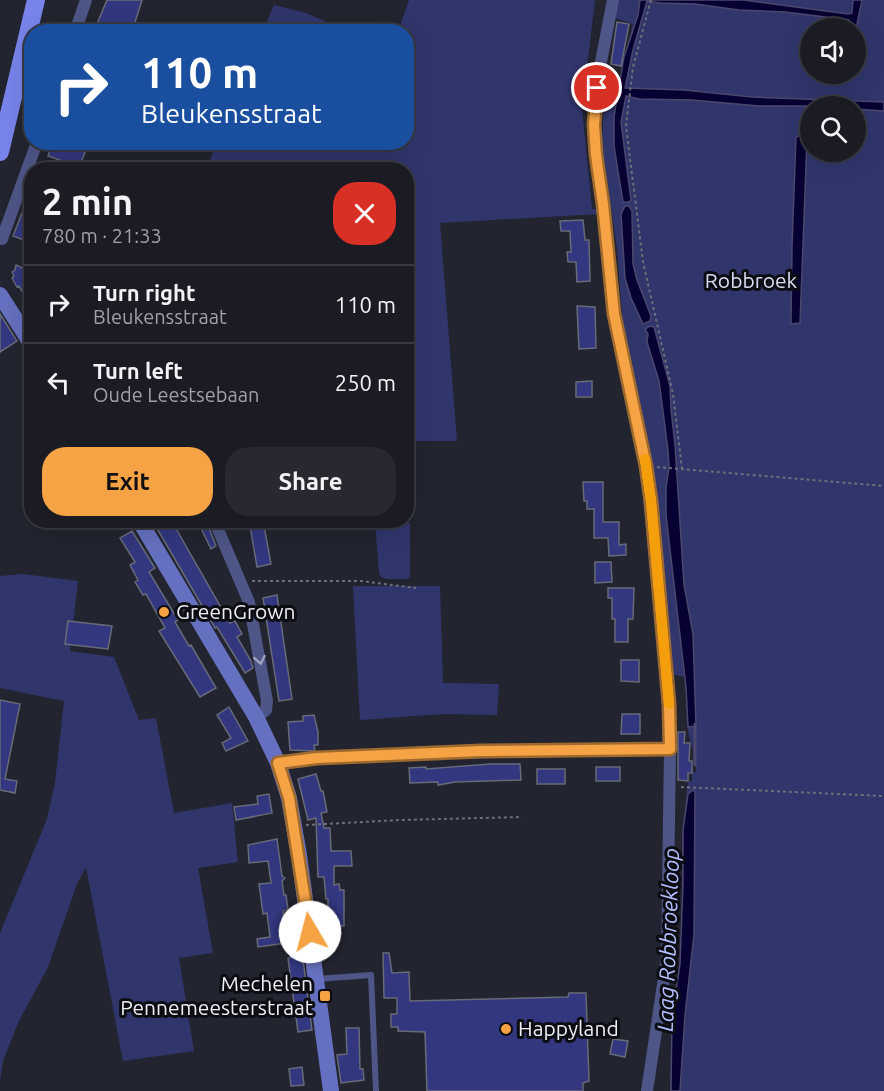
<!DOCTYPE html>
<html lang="en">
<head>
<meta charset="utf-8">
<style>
  body { margin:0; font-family:Ubuntu,sans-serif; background:#272830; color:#f1f3f6; height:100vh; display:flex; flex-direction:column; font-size:22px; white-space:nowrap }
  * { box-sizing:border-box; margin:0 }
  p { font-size:20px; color:#9fa1a6 }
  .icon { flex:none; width:33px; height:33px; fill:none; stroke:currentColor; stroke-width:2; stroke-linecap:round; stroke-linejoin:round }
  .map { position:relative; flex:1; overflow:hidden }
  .details { position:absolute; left:24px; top:162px; width:390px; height:366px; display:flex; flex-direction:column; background:#1a1b23; border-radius:24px; box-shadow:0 6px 24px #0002,0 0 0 2px #383941 }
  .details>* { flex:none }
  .hud { position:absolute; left:24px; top:24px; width:390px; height:126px; border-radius:24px; box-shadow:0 6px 24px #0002,0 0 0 2px #383941; background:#1a4fa0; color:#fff; overflow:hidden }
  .tools { position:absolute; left:800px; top:18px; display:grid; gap:12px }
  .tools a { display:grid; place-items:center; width:66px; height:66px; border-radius:50%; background:#1a1b23; box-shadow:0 6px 24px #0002,0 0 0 2px #383941; font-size:30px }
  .pin { position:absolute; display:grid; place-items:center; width:51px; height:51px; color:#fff; margin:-26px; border:3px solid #fff; border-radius:50%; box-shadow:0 2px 6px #0007 }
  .me { position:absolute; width:66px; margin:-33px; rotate:352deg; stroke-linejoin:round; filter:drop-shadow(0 0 4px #0008) }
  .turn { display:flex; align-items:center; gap:21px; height:126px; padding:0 18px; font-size:27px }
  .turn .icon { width:78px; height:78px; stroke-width:2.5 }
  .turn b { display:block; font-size:42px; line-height:51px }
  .round { display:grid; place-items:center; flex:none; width:63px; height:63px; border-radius:24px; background:#272830 }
  .overview { display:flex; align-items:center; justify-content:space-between; height:102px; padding:0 18px }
  h1 { font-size:36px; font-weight:700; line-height:45px }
  .cta { display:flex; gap:12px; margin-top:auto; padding:12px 18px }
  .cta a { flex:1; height:69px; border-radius:24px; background:#f5a345; color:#111; font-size:24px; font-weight:700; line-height:69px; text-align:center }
  .cta a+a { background:#272830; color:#f1f3f6 }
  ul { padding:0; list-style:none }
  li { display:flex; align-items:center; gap:18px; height:78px; padding:0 18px; border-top:2px solid #383941 }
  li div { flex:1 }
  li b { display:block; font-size:22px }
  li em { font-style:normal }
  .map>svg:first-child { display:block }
  .green { fill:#30366c; fill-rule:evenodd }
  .water { fill:#070032; stroke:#4c476d; stroke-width:1.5 }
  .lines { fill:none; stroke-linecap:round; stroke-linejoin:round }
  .stream { stroke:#4c476d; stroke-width:3 }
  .building { fill:#32377f; stroke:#676a78; stroke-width:1.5 }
  .path { stroke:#6d6f78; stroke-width:2; stroke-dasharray:3 3; stroke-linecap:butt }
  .lane { stroke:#4e5687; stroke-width:6 }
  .street { stroke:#4e5687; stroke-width:12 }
  .secondary { stroke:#6670c0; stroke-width:16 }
  .primary { stroke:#7884eb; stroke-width:18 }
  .oneway { stroke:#9da2be }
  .route-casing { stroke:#9f6a2d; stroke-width:15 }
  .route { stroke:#f5a345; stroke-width:10 }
  .slow { stroke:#f59e0b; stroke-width:10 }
  .poi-dot { fill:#f5a345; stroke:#0c0d12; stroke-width:2 }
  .labels { text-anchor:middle; stroke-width:6; stroke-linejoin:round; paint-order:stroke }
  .park-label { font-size:21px; fill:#dbdff5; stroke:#0c0d12 }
  .poi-label { font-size:21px; fill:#eceef6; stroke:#0c0d12; text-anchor:start }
  .water-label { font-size:22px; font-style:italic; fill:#b3bffe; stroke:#0c0d12 }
</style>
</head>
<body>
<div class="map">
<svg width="884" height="1091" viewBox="0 0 884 1091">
  <rect width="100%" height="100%" fill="#22242f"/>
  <path class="green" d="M409 0H595L582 109 592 209H597L598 214 440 223 457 441H407L406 170H206L217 143 406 142V32L398 31Z
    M618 0H884V1091H670L672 1015 681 953 683 830 688 781H692V772H696V765H693V750L688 732 685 677 670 674 653 500 642 415 624 340 617 249 602 144 604 97 616 95 633 24 615 18ZM810 28H855V74H810ZM810 106H855V152H810Z
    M274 5 306 13 347 31H263Z
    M407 520 410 525V576L408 579H386L381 577 379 573 375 524 379 521Z
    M23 574 78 581 70 651 114 657 139 720 156 718 174 813 232 803 238 862 198 868 213 953 179 958 194 1051 123 1061 86 867 77 884 48 967 18 1023 3 1061 0 1081V933L47 819 55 783 64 701 0 688V576Z
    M353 586H440L443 683 499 684 497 715 443 714 360 720Z"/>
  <path class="water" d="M640 0H744L848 14 852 13 853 0H862L855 34V28H848L849 20 785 12 739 10 695 4 660 3 647 1 633 50 625 88 684 90 752 97 884 102V111L855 109V106H759L692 100 639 99 626 96 621 122 631 200 629 202H623L614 146V117L624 57 638 15Z
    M802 134 806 136 807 139 800 323 791 324 792 247 796 137Z
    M625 206H629L632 211 633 264 637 280 651 316 650 321 643 324 631 298 625 278 621 214Z
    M650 326 654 327 670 386 671 409 675 445 684 585 693 634 696 726 688 727 686 687 666 515V488L669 467 668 450 659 381 647 342 648 334 645 329Z
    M693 790 695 792 694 934 685 1015 680 1091H671L672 1017 680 964 683 883V830L688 794Z"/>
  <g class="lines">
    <path class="stream" d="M695 724V765"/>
  </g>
  <path class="building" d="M107 0H142L132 32H112L96 26Z
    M617 22 629 24 621 66 611 64Z
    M52 142H89L78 170H57L60 160 48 156Z
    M31 190 32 191V243L13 236Z
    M583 220 585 240H589L590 281 577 282 576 262H568L567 252H571L570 231H561L560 221Z
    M16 265 21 267 24 271H32V277L28 279 32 286 22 291 19 286 17 287 12 278 14 276 12 272 15 270Z
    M577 306 595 307 596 348 579 349Z
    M0 314 17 341 0 352Z
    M592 381V397H576V382Z
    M583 482H603V522H619V545L626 544V555L609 556 608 538H594V509H587V501H584Z
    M152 520H171L230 623 235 621 242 634 237 637 251 661 253 668 245 673 217 627 215 628Z
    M197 520H206L216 546 211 549Z
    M249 520H263L271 564 257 567Z
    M132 531 155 568 149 572 178 620 175 622 189 646 191 645 216 688 200 697 159 631 165 628 146 594 143 595 135 582 138 580 130 565 135 562 120 538Z
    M595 562H611L612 582 595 583Z
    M608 588H634L633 619H628V642H615V619H612V598H608Z
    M277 595 292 699 279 701 263 598Z
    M68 621 112 626 108 649 65 644Z
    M621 660H639V682L621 681Z
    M0 700 20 704 5 779 17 781 15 793 0 790Z
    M229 707 248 741 226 751 222 743 231 738 217 715Z
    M622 714H640V734H621Z
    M314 715 318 732V745H314L315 751 290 750 288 722 303 721V716Z
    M678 732H685L684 743H690L689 761H692V773H688V781L678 780Z
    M490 764H520L521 780 455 782 438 785V782L410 783 409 768 426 767V769Z
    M596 767H620V781H596Z
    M537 769H565V784H537Z
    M316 774 321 791H323L327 812 321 813 324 828H330L331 851H351L352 866H334V885L339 884 340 890H344V926H328V899H326L324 877H318L316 818 308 820 298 779Z
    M269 794 272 813 236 820 234 807 258 804 257 796Z
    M277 839 282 876 285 878 282 881 284 895H286L288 910 283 911 285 931 289 930 290 939 286 940 287 943 258 947 257 939 270 937 267 913 263 914 259 884 271 883 268 861 249 863 248 845Z
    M383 953H389L392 973 409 972 410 1001 568 997 569 993H586L589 1081 583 1083V1091H427L425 1032 398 1031V1027H391V1014H397V998H384Z
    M300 956V960H303L312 1030 298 1032 288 958Z
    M346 1028H359L360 1069H363L364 1080 341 1083 337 1055 347 1054Z
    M613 1039 628 1041 625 1057 610 1054Z
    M302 1067 304 1085 291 1086 289 1069Z"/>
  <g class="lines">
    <path class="path" d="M651 0 633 67 626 126 643 262 673 394 682 469
      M657 467 884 486
      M252 581H361L416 588
      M681 787 884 796
      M306 825 400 820 522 817"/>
    <path class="lane" d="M317 979 371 975 376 1091"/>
    <path class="street" d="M613 0 600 67 595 109V143L614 314 646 466 669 704 670 749 667 958 647 1091
      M75 32 86 0
      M2 239 37 142
      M214 520 249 602 267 701 266 710 256 717
      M278 763 294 760C419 753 544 750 670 749"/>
    <path class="secondary" d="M0 295 32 345
      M139 520 256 717 278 763 289 798 299 855 331 1091"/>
    <path class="primary" d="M0 152 36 0"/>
  </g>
  <defs><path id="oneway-chevron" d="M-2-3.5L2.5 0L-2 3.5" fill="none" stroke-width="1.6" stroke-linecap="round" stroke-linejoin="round" transform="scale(1.5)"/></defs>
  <use class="oneway" href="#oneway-chevron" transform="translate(260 660) rotate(79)"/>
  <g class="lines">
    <g class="route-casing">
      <path id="route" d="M310 932 289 798 278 763 317 758 481 751 670 749 669 704 651 501 646 466 614 314 603 204 596 155 594 125 597 88"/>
    </g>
    <use href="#route" class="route"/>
    <path class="slow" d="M645 459 651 501 669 704"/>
  </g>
  <g class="poi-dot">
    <circle cx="164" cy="612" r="6"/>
    <rect x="319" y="990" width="12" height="12" rx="3"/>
    <circle cx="506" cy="1029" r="6"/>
  </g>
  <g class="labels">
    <g class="park-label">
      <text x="751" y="288">Robbroek</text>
    </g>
    <g class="poi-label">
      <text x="176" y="619">GreenGrown</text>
      <text x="313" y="991" text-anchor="end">Mechelen<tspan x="313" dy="24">Pennemeesterstraat</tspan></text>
      <text x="518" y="1036">Happyland</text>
    </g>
    <g class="water-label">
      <text transform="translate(668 940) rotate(-88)" y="8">Laag Robbroekloop</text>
    </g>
  </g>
</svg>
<div class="tools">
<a><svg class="icon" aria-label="sound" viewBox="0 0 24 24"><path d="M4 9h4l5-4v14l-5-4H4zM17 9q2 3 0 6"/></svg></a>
<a><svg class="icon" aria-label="search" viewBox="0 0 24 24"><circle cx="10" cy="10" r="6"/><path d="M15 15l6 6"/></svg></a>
</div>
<div class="pin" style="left:597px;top:88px;background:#d93025"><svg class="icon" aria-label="arrive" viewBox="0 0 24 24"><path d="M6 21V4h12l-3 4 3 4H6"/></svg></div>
<svg class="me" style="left:310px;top:932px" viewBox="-20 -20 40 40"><circle r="19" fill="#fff"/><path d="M0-13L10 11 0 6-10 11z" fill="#f5a345"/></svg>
<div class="hud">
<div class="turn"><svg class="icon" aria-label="right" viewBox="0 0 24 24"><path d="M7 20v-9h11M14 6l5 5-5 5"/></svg><div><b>110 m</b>Bleukensstraat</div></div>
</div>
<section class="details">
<div class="overview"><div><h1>2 min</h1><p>780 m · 21:33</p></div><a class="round" style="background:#d93025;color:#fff"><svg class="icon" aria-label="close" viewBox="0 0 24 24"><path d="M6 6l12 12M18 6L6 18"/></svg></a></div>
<ul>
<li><svg class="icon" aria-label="right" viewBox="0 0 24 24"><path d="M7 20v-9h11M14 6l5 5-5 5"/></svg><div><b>Turn right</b><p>Bleukensstraat</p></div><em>110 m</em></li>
<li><svg class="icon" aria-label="left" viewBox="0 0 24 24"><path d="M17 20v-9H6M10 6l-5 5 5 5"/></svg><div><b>Turn left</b><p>Oude Leestsebaan</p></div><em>250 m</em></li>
</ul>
<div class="cta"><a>Exit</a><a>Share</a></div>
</section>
</div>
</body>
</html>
